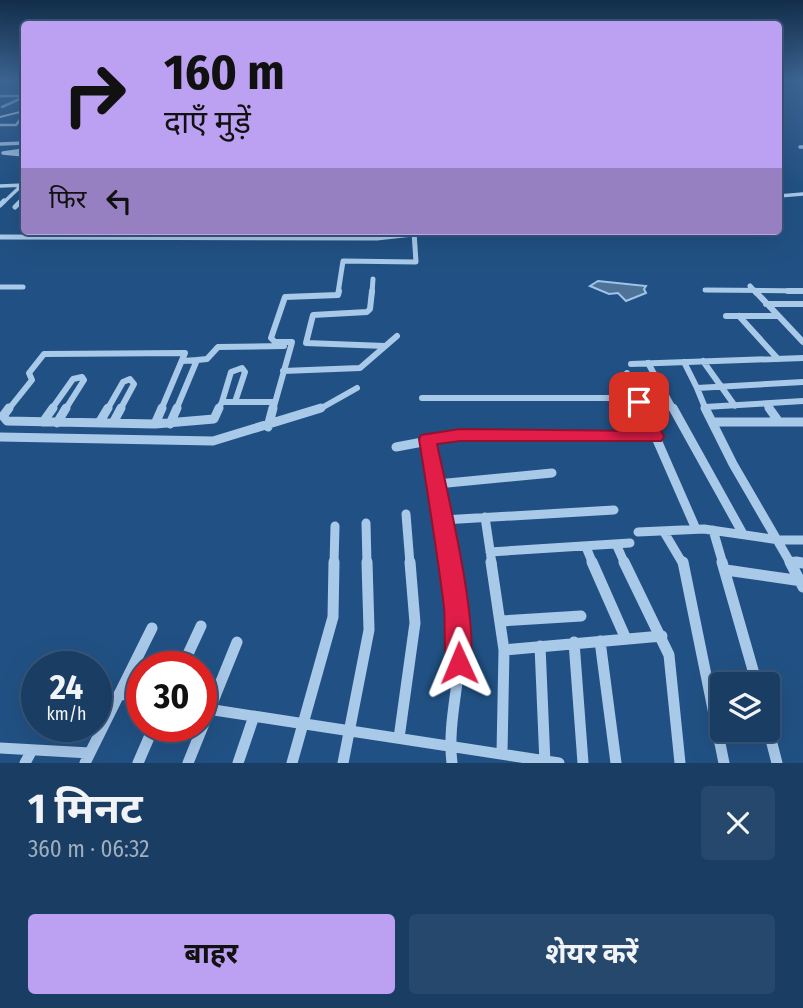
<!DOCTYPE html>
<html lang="hi">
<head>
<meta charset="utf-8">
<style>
  body { margin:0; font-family:"Fira Sans Condensed","Noto Sans Devanagari",sans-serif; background:#26486c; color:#f1f3f6; height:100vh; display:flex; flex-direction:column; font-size:26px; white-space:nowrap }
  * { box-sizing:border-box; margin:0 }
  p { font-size:23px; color:#9faebe }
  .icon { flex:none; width:38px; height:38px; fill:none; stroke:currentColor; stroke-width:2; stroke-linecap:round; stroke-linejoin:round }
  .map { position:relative; height:763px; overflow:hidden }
  .panel { display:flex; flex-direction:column; background:#193d63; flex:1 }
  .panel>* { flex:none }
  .guide { position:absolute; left:21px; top:21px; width:761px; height:214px; border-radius:7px; box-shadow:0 7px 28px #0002,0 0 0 2px #375678; background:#bca0f2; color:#111; overflow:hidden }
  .fabs { position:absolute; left:710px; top:672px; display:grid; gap:14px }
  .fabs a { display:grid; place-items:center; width:70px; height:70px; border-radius:7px; background:#193d63; box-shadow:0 7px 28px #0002,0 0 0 2px #375678; font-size:35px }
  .speed { position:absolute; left:21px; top:651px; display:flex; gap:14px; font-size:35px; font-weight:700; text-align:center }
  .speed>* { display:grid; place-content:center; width:91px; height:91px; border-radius:50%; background:#193d63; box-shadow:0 7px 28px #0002,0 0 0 2px #375678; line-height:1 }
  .speed small { font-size:18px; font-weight:400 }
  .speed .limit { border:10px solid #d22; background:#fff; color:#111 }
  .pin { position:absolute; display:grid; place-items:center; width:60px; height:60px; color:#fff; margin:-30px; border-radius:14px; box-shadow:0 4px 10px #0006 }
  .me { position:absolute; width:77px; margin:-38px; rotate:359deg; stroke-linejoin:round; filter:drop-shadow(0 0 5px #0008) }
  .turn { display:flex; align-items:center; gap:24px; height:147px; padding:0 28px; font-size:32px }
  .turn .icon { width:91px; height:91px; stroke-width:2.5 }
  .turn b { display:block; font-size:49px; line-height:60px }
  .then { display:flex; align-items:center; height:66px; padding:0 28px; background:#0003; gap:14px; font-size:26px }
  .round { display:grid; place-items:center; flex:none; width:74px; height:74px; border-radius:7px; background:#26486c }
  .summary { display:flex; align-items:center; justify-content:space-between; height:119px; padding:0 28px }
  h1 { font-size:42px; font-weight:700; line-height:52px }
  .cta { display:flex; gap:14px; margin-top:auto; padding:14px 28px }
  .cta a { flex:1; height:80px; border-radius:7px; background:#bca0f2; color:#111; font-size:28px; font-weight:700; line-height:80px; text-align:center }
  .cta a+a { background:#26486c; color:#f1f3f6 }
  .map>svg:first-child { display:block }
  .water { fill:#4f7297; stroke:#9dc4ea; stroke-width:2 }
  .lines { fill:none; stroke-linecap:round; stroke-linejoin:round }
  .minor-far5 { stroke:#a9c9e9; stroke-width:2.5 }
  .minor-far4 { stroke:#a9c9e9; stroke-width:3.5 }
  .minor-far3 { stroke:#a9c9e9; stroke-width:5 }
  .minor-far2 { stroke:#a9c9e9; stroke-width:6 }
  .minor-far1 { stroke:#a9c9e9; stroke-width:9 }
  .minor { stroke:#a9c9e9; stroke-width:11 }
  .secondary { fill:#d4e5f7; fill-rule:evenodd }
  .route { fill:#e11d48; stroke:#92132f; stroke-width:2 }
</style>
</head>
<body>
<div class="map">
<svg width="803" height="763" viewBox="0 0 803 763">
  <rect width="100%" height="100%" fill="#215184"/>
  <path class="water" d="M598 281 646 286 644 289 646 293 626 301 618 293 609 294 590 286Z"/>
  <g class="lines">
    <path class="minor-far5" d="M0 96H20
      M2 107 24 97
      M0 125H16L23 116"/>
    <path class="minor-far4" d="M0 144 24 143
      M800 147H803
      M24 150 3 153 24 155
      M0 186 24 185
      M779 196 803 194
      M3 203 24 183
      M19 203 24 198"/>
    <path class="minor-far3" d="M0 205 4 201
      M15 207 21 201
      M0 237 377 238 440 231
      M750 286 756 293
      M0 287H23
      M705 290 803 291
      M338 293 343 261 416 262 414 232
      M372 293 373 279"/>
    <path class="minor-far2" d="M372 291 370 309 367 312 313 315 306 343 385 346
      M755 291 803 342
      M788 291H803
      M766 304H803
      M726 316H777
      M739 316 778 359
      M291 346 292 342H275L271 338 285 297 338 295 339 291
      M197 360 207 359 218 347 284 346
      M703 361 735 406
      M684 362 697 388
      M648 363 674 410
      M631 364 803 358
      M283 371 360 368 397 336
      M627 373 643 410
      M422 398H638
      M222 402 231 372 242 368 245 372 235 402
      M766 404 770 410
      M705 407 803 401
      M8 410 32 380 29 373 44 354 185 353 161 410
      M51 410 73 379 82 377 84 380 65 410
      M107 410 123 382 130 379 134 384 120 410
      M176 410 197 360 183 361
      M218 410 222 402H274
      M273 410 291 346
      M318 410 357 388
      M706 410 697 388 803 382"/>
    <path class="minor-far1" d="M9 408 3 416 7 421 155 424 214 419 219 408
      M643 408 696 529
      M673 408 743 534
      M705 408 733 464 791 564
      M769 408 779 422
      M43 422 53 408
      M712 422H803
      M57 423 66 408
      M99 423 108 408
      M113 423 121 408
      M155 424 162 408
      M170 424 177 408
      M268 427 273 408
      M0 437 213 441 321 408
      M428 439 450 564
      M396 447 460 435 655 437
      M437 484 552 473
      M406 514 410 564
      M485 517 492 564
      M443 520 614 510
      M366 523 367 564
      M713 530 723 564
      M638 532 704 529 779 540H803
      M664 532 683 564
      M616 544 625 564
      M586 547 593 564
      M490 552 630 543
      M791 561 803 563
      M334 564 335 526"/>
    <path class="minor" d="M449 562C454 596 461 630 459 665 456 698 448 730 452 763
      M491 562 504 650 502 753
      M592 562 626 639
      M624 562 669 655 680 763
      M683 562 724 763
      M722 562 757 684
      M790 562 803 587
      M796 562 803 563
      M726 570 802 581
      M501 621 581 616
      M600 641 616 763
      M574 642 583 763
      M540 646 545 763
      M504 650 662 636
      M182 667 201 626
      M119 694 142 697
      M201 708 559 763
      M768 728 777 763
      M399 738 415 623 410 562
      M0 748 90 753
      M25 763 32 750
      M85 763 152 628
      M138 763 154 726
      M188 763 237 642
      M238 763 254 716
      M292 763 333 617 334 562
      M343 763 369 630 367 562"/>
    <path class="secondary" d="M24 110V112L0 118V116Z"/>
  </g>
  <linearGradient id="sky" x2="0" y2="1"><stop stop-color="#122d49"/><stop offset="0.43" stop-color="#3d6594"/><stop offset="1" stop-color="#3d6594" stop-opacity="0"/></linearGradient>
  <rect width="803" height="187" fill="url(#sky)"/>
  <path class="route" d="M639 397 648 402 664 437 661 441H460L437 444C446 487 483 638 468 672L459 676 450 672C442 653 446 628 444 607 437 551 428 495 419 439L421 435 460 429 643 431 631 402Z"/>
</svg>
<div class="fabs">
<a><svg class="icon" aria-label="layers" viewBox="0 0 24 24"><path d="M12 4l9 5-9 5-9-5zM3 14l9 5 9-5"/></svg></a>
</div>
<div class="speed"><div>24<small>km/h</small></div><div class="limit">30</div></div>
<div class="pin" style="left:639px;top:402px;background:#d93025"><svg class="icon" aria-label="arrive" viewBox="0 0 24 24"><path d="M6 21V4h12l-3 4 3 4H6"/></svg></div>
<svg class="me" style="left:459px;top:663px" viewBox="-20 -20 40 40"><path d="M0-17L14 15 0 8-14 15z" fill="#e11d48" stroke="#fff" stroke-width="4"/></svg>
<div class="guide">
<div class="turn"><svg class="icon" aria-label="right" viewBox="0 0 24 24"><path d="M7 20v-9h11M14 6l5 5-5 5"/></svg><div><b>160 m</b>दाएँ मुड़ें</div></div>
<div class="then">फिर<svg class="icon" aria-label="left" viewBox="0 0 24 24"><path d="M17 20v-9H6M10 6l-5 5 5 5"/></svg></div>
</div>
</div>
<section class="panel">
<div class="summary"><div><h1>1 मिनट</h1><p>360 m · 06:32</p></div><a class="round"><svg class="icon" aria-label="close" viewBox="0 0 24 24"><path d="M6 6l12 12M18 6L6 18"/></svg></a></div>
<div class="cta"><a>बाहर</a><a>शेयर करें</a></div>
</section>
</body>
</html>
